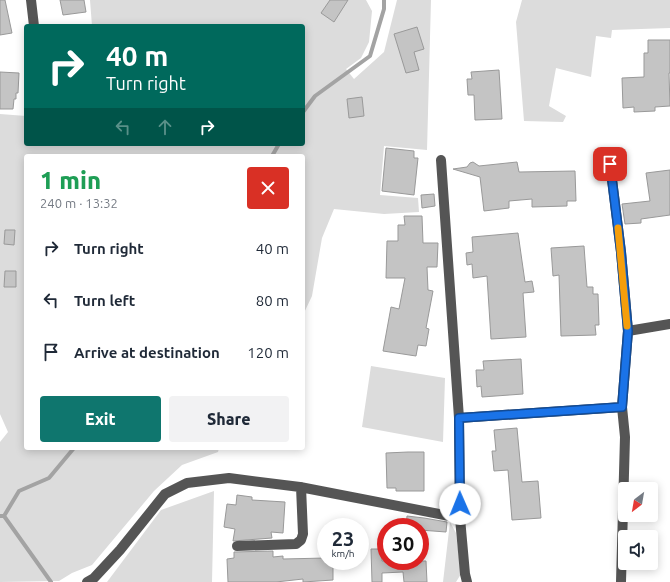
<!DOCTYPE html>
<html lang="en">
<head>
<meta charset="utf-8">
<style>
  body { margin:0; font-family:Ubuntu,sans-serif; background:#f2f2f3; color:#1f2937; height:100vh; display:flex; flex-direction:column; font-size:15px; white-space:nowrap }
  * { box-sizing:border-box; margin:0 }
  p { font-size:13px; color:#747a83 }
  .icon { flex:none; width:22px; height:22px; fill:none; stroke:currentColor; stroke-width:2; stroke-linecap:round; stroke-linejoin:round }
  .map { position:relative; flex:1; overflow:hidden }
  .details { position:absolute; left:24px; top:154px; width:281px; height:296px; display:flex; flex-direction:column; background:#fff; border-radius:4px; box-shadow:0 2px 10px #0003 }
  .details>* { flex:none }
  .hud { position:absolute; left:24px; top:24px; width:281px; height:122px; border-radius:4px; box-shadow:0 2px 10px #0003; background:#00695c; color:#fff; overflow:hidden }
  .needle { width:26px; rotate:211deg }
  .controls { position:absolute; left:618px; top:482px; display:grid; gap:8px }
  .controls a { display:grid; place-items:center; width:40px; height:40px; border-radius:4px; background:#fff; box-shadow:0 2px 10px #0003; font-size:20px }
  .speed { position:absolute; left:317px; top:518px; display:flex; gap:8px; font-size:20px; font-weight:700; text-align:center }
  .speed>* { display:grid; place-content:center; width:52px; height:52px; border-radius:50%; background:#fff; box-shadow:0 2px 10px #0003; line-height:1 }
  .speed small { font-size:10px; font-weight:400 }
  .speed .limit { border:6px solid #d22; background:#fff; color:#111 }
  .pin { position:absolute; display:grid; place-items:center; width:34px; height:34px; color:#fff; margin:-17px; border-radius:8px; box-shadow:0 2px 6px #0006 }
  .me { position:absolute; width:44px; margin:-22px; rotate:359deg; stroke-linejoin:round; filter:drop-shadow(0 0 3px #0008) }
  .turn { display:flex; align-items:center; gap:14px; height:84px; padding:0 16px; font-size:18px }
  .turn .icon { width:52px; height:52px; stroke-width:2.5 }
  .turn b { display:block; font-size:28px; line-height:34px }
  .lanes { display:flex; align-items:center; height:38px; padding:0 16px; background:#0003; justify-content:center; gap:20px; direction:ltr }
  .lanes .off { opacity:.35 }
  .round { display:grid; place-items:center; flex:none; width:42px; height:42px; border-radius:4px; background:#f2f2f3 }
  .summary { display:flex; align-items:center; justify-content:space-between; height:68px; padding:0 16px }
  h1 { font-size:24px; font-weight:800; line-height:30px; color:#1e9e55 }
  .button { display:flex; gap:8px; margin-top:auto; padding:8px 16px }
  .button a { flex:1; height:46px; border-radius:4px; background:#0f766e; color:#fff; font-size:16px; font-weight:800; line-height:46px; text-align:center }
  .button a+a { background:#f2f2f3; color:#1f2937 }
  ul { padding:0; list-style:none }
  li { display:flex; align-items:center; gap:12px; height:52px; padding:0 16px }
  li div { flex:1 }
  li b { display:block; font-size:15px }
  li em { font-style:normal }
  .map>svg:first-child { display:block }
  .green { fill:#dcdcdc }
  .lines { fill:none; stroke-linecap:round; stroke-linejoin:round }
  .stream { stroke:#a3a3a3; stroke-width:4 }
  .building { fill:#c4c4c4; stroke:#999 }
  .minor { stroke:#555; stroke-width:10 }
  .route-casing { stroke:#114b97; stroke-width:10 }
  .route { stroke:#1a73e8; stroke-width:7 }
  .slow { stroke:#f59e0b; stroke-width:7 }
</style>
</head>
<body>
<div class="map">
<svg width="670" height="582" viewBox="0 0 670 582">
  <rect width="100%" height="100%" fill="#fff"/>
  <path class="green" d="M90 0H366L372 11 369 42 361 58 346 69 354 79 384 52 397 0H431L427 150 384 146 380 195 418 198 419 212 384 214 334 209 322 238 312 296 303 315V156H26V448H219L218 452 182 465 154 491 92 565 72 573 59 581 0 582V442L8 432 0 414V114L26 116V144H303V26H92Z
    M522 0H670V28L612 30 611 38 596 36 591 77 556 68 549 106 566 116 563 122 524 121 516 22Z
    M371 366 445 378 443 442 362 427Z
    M214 491 212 582H107L161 510Z
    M450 522 456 533 461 574 456 582H443Z"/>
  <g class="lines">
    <path class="stream" d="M303 112 315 96 370 56 384 9V0
      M272 156 279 144
      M0 516H4L19 491 49 478 74 448
      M4 516 51 582"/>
  </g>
  <path class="building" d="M0 0H5L12 33 0 35Z
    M60 0H84L86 12 63 15Z
    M330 0H348L334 22 321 13Z
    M417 27 424 49 414 52 419 70 406 73 394 34Z
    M648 40H670V73H669L670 106 655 107V111L634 112V107L623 108 622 78 644 77V53H648Z
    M499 70 502 119 475 120 474 95H468L467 79H472L471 72Z
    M0 72 19 73 18 93H16V99H14L13 109H0Z
    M362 97 364 116 349 118 347 99Z
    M386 148 414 151V158H418L414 195 382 191Z
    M473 162 479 166 517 162 519 172 575 171 576 201H567V206L532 207V199L509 201V208L484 211 480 177 453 169 467 167 470 163Z
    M670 170V215L641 219V223L625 224 622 204 650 201 646 173Z
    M434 194 435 206 422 208 421 195Z
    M404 216H422L423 243H438L437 267H427L428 290 433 291 426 328 429 329 426 346 418 345 416 356 383 351 391 307 399 309 405 278H386L387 241H398V225H405Z
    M5 230H15L14 245 4 244Z
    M518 233 525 282 532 281 534 292 523 293 526 337 491 339 487 276 473 278 472 264 467 265 466 253 473 252 472 237Z
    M584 246 587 287H593V294H598L599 325H595L596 335 561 336 559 275 553 276 551 248Z
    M5 271H16V287H4Z
    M521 359 523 394 482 397 481 386 477 387 476 370H484L483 361Z
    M517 428 522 482 538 481 541 518 512 520 508 470 494 471 492 451H496L494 430Z
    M408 452H424V491H396V488H387L386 453Z
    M237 495 252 497V500L285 502 283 533 271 532 272 538 233 541 235 529 224 527 227 504 236 505Z
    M407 516 424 518 447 522 446 532 420 530V527H406Z
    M371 549H382V561H426L427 582H404L403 572 382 573V582H372Z
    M273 551V557L283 556V559L326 558V561H333V580L303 582V579L276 582H228L227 559 234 558V552Z"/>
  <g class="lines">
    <path class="minor" d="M31 0 34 26
      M441 160 459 418 460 518 465 574 467 582
      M628 331 670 324
      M459 418C514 414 568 411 622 407L628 331 621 252 610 163
      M237 546 296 544 301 540 303 534 301 487
      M87 582 94 578 120 550 165 494 187 483 229 478 300 487 460 518
      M621 582 625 437 622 407"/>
  </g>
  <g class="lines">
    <g class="route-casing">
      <path id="route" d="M460 504 459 418C513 414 568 411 622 407L628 331 621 252 610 164"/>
    </g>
    <use href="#route" class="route"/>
    <path class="slow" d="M618 228 627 326"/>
  </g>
</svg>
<div class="controls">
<a><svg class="needle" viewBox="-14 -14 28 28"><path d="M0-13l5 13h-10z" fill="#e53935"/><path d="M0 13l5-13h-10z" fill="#747a83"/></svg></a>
<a><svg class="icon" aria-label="sound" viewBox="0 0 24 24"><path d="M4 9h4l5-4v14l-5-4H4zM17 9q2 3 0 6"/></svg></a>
</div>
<div class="speed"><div>23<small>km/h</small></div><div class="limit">30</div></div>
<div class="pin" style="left:610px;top:164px;background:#d93025"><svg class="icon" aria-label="arrive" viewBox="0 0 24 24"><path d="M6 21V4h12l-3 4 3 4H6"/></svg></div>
<svg class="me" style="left:460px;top:504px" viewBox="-20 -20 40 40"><circle r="19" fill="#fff"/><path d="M0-13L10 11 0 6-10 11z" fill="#1a73e8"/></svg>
<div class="hud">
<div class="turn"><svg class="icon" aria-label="right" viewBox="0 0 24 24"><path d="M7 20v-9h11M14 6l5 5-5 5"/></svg><div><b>40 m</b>Turn right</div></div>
<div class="lanes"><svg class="icon off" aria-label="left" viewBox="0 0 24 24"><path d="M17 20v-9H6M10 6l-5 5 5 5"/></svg><svg class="icon off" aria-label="ahead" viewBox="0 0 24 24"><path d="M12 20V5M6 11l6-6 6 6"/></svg><svg class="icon" aria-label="right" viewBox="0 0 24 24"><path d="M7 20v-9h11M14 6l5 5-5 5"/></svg></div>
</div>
<section class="details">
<div class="summary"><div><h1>1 min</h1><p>240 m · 13:32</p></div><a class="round" style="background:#d93025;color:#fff"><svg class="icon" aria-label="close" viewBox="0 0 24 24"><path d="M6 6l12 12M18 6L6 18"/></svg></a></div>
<ul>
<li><svg class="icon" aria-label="right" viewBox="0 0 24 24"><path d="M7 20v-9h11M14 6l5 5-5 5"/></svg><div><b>Turn right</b></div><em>40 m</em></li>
<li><svg class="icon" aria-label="left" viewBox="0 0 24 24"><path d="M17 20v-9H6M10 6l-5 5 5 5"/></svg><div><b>Turn left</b></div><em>80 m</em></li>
<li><svg class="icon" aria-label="arrive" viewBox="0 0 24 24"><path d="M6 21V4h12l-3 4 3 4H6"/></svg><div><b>Arrive at destination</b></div><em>120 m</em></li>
</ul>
<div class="button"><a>Exit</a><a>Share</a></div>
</section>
</div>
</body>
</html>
